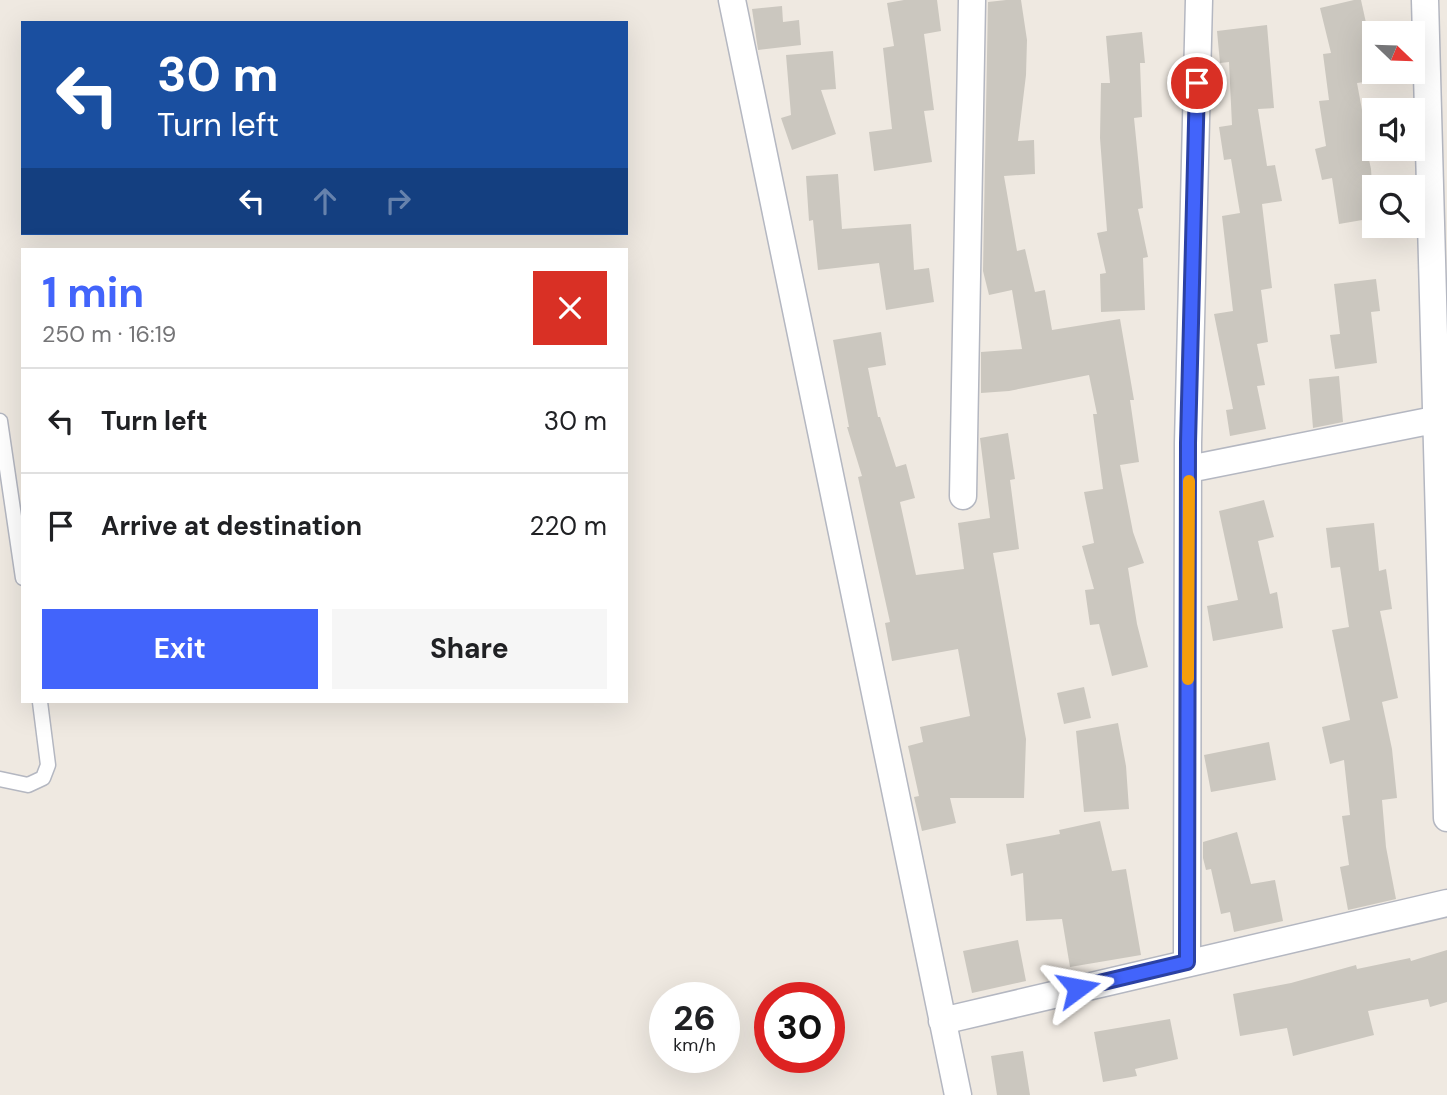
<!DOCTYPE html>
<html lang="en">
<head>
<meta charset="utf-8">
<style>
  body { margin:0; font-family:"DM Sans",sans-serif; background:#f6f6f6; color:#202124; height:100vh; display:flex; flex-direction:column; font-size:26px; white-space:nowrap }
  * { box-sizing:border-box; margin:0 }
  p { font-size:23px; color:#757577 }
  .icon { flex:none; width:38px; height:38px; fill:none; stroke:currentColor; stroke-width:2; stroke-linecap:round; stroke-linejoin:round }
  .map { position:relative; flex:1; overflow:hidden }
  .side { position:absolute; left:21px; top:248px; width:607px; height:455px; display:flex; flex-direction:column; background:#fff; border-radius:0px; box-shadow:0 7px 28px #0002 }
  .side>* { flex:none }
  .hud { position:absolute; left:21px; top:21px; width:607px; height:214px; border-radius:0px; box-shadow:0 7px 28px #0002; background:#1a4fa0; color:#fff; overflow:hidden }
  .needle { width:46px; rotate:113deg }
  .controls { position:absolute; left:1362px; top:21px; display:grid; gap:14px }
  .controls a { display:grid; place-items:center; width:63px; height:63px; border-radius:0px; background:#fff; box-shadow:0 7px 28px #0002; font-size:35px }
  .speed { position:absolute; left:649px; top:982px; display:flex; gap:14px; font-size:35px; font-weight:700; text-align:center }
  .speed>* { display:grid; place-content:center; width:91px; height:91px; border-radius:50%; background:#fff; box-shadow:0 7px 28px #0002; line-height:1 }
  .speed small { font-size:18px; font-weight:400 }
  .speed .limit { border:10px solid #d22; background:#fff; color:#111 }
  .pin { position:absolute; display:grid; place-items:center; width:60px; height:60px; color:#fff; margin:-30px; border:4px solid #fff; border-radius:50%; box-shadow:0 2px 7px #0007 }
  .me { position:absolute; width:77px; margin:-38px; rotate:77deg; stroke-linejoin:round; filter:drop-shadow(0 0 5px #0008) }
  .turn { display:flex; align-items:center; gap:24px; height:147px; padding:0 21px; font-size:32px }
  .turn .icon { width:91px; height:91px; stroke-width:2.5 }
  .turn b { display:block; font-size:49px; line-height:60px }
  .lanes { display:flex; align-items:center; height:66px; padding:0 21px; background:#0003; justify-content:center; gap:35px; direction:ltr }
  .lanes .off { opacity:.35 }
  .round { display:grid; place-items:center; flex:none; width:74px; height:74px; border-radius:0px; background:#f6f6f6 }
  .head { display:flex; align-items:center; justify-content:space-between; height:119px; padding:0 21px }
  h1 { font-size:42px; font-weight:700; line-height:52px; color:#4264fb }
  .button { display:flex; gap:14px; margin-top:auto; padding:14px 21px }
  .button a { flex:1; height:80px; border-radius:0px; background:#4264fb; color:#fff; font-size:28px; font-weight:700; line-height:80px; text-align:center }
  .button a+a { background:#f6f6f6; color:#202124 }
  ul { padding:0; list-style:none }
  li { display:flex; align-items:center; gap:21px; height:105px; padding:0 21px; border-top:2px solid #e0e0e0 }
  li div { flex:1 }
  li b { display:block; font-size:26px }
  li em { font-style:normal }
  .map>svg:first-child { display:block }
  .building { fill:#cbc7bf }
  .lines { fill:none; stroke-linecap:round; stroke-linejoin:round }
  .lane-casing { stroke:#b4b7c1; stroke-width:17 }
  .street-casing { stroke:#b4b7c1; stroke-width:29 }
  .lane { stroke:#fff; stroke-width:14 }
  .street { stroke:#fff; stroke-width:26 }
  .route-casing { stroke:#2b41a3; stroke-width:18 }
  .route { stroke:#4264fb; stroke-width:12 }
  .slow { stroke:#f59e0b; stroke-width:12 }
</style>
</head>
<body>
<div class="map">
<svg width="1447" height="1095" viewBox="0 0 1447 1095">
  <rect width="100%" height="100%" fill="#efe9e1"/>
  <path class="building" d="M904 0H937L941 31 924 34 934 110 924 111 932 162 874 171 869 132 892 129 883 48 894 46 887 3Z
    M1006 0H1021L1027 40 1026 75 1018 141 1034 140 1035 174 1004 176 1017 251 1025 249 1035 292 1045 290 1052 330 1120 319 1134 400H1130L1139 462 1120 465 1133 532 1144 563 1128 568 1137 624 1148 667 1112 676 1099 624 1090 625 1085 590 1094 589 1082 546 1094 543 1084 492 1103 489 1093 414H1097L1089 375 1009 391 981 393V352L1022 349 1012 290 989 295 983 271 988 2Z
    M1354 0H1361L1368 32 1365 33 1372 81 1357 83 1365 126 1362 127 1371 169 1374 218 1339 224 1332 178 1322 180 1315 149 1326 146 1319 101 1329 100 1323 54 1331 53 1320 8Z
    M782 6 783 22 799 20 801 45 758 50 752 9Z
    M1267 25 1274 108 1258 109 1267 166 1275 165 1282 201 1262 204 1272 288 1261 290 1268 342 1257 344 1265 385 1257 386 1266 429 1230 436 1226 410 1233 409 1214 314 1233 311 1222 216 1240 213 1231 159 1224 160 1219 127 1232 125 1229 62 1220 63 1217 31Z
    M1142 32 1145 63H1140L1142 117 1134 118 1143 208 1138 209 1148 257 1143 258 1145 310 1101 312 1100 274 1106 273 1097 233 1107 231 1100 138 1101 83H1110L1106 36Z
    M833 51 836 89 821 90 836 134 792 150 781 118 791 115 786 55Z
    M838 174 842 229 911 224 914 270 929 268 934 302 886 310 879 263 818 270 813 220 809 221 806 176Z
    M1376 279 1380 311 1371 312 1377 363 1335 369 1330 335 1340 334 1334 284Z
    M881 332 886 365 868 368 878 417H880L896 467 906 464 915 498 900 502 916 575 964 569 958 523 990 518 980 438 1008 433 1015 479 1010 480 1019 549 993 553 1026 739 1024 798H950L956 823 922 831 914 797 919 796 908 746 923 742 920 727 970 716 958 649 892 661 885 623 890 622 858 477 862 476 847 427H849L833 340Z
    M1339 376 1343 422 1313 428 1309 379Z
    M1264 500 1274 537 1258 541 1270 594 1277 592 1283 628 1213 641 1207 606 1238 600 1219 511Z
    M1374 523 1379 571 1386 569 1392 609 1380 611 1398 698 1382 702 1392 749 1397 798 1382 800 1386 847 1396 899 1348 910 1340 867 1349 865 1342 816 1350 815 1344 760 1330 764 1322 727 1350 720 1332 630 1349 627 1340 567 1331 568 1326 528Z
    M1084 687 1091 718 1064 724 1057 693Z
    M1118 723 1126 766 1129 809 1084 812 1076 731Z
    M1269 742 1276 780 1211 792 1204 755Z
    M1100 821 1112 871 1126 869 1141 955 1070 967 1062 919 1026 921 1023 873 1011 876 1006 844 1060 834 1059 830Z
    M1237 832 1251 884 1275 880 1283 921 1234 932 1230 912 1221 914 1211 869 1206 870 1203 858V842Z
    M1018 940 1026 981 972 993 963 951Z
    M1447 950V1002L1430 1007 1428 999 1368 1011 1374 1035 1293 1056 1287 1028 1240 1036 1233 994 1291 983 1356 965 1357 969 1410 958 1411 961Z
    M1170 1019 1178 1059 1135 1069 1137 1076 1103 1082 1094 1032Z
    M1023 1051 1030 1095H997L991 1056Z"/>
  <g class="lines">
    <g class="lane-casing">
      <path id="lane" d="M0 421 23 578
        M0 779 28 785 43 778 48 765 40 702"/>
    </g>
    <g class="street-casing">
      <path id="street" d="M732 0 958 1095
        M1425 0 1447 818
        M1189 469 1434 420
        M963 496 972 0
        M1187 962 1188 443 1199 0
        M942 1021 1447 903"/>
    </g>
    <use href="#lane" class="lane"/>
    <use href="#street" class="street"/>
  </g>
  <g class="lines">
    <g class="route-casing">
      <path id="route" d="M1078 988 1187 962 1188 443 1197 83"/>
    </g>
    <use href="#route" class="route"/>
    <path class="slow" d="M1188 679 1189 481"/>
  </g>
</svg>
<div class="controls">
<a><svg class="needle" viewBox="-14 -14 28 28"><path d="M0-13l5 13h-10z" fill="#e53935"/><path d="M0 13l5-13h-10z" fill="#757577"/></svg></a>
<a><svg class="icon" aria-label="sound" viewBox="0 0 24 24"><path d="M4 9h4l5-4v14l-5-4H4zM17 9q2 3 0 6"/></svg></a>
<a><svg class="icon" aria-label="search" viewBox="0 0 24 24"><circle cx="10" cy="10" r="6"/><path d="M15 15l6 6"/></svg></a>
</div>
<div class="speed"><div>26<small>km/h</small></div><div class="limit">30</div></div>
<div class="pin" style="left:1197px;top:83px;background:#d93025"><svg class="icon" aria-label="arrive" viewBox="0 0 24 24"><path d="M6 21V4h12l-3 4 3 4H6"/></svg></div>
<svg class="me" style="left:1078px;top:988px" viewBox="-20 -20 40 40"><path d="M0-17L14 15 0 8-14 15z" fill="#4264fb" stroke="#fff" stroke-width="4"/></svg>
<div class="hud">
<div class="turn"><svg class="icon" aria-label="left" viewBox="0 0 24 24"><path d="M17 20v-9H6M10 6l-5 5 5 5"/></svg><div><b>30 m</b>Turn left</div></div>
<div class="lanes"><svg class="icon" aria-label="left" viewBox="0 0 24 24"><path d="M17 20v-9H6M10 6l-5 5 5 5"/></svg><svg class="icon off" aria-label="ahead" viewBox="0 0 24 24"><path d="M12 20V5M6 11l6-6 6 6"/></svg><svg class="icon off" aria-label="right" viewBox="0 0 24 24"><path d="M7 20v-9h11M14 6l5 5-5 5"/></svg></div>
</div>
<section class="side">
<div class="head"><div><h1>1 min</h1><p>250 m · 16:19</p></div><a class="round" style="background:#d93025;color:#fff"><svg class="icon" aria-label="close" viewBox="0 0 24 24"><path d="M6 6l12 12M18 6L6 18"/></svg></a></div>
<ul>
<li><svg class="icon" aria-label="left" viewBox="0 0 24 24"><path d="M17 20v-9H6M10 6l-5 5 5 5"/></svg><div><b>Turn left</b></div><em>30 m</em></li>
<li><svg class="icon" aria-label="arrive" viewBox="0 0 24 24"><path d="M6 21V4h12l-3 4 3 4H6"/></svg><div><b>Arrive at destination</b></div><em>220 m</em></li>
</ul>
<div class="button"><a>Exit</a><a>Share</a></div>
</section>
</div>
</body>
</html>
